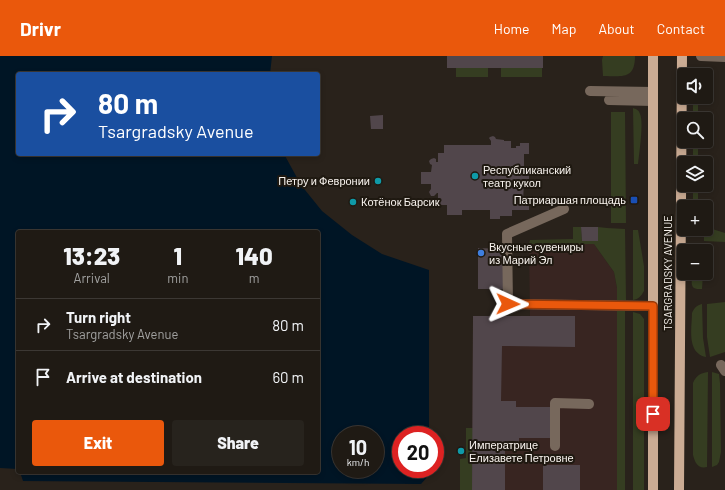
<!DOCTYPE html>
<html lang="en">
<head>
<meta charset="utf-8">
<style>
  body { margin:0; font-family:Barlow,sans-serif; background:#27231d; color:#f1f3f6; height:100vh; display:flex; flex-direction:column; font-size:15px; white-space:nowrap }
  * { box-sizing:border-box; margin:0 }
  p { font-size:13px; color:#a1a1a0 }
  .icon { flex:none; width:22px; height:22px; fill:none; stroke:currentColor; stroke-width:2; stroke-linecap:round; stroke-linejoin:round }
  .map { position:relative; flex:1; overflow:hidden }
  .side { position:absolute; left:16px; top:174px; width:304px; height:244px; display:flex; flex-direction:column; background:#1f1a14; border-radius:4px; box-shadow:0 2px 6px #0003,0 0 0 1px #3c3834 }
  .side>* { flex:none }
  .guide { position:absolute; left:16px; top:16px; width:304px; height:84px; border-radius:4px; box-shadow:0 2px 6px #0003,0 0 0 1px #3c3834; background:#1a4fa0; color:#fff; overflow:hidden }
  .controls { position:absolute; left:677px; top:12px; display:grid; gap:8px }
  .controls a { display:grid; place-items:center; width:36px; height:36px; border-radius:4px; background:#1f1a14; box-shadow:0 2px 6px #0003,0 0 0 1px #3c3834; font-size:20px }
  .speed { position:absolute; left:332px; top:370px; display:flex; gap:8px; font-size:20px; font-weight:700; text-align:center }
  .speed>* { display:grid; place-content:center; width:52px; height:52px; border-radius:50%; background:#1f1a14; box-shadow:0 2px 6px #0003,0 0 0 1px #3c3834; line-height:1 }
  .speed small { font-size:10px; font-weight:400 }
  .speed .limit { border:6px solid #d22; background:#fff; color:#111 }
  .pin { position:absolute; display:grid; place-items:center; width:34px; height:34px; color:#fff; margin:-17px; border-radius:8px; box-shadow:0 2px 6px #0006 }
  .me { position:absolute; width:44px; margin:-22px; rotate:91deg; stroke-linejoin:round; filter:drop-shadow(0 0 3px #0008) }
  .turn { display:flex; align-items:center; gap:14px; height:84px; padding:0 16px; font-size:18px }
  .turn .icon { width:52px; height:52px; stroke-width:2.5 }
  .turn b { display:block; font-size:28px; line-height:34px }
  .eta { display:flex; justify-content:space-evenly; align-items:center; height:68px; text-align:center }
  .eta b { font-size:24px; font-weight:800; line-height:28px }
  .cta { display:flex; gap:8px; margin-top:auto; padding:8px 16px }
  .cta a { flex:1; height:46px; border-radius:4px; background:#ea580c; color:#fff; font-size:16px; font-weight:800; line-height:46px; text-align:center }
  .cta a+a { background:#27231d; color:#f1f3f6 }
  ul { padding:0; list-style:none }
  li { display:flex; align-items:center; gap:12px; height:52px; padding:0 16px; border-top:1px solid #3c3834 }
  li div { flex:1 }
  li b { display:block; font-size:15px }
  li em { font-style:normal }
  header { display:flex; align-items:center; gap:24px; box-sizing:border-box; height:56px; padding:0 20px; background:#ea580c; color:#fff }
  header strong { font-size:19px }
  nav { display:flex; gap:22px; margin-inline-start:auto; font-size:14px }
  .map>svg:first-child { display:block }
  .education { fill:#382521 }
  .green { fill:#353d21 }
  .water { fill:#001525; fill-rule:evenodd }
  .building { fill:#51464b }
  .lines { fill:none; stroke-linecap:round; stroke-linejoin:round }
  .minor { stroke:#77685c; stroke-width:10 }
  .major { stroke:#cbac94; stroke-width:10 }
  .route-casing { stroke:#983908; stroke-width:10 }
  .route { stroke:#ea580c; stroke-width:7 }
  .culture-dot { fill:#0f9aa8; stroke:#1f1911; stroke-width:1.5 }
  .transit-dot { fill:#1a4fb4; stroke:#1f1911; stroke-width:1.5 }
  .shop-dot { fill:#3f7fe0; stroke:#1f1911; stroke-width:1.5 }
  .labels { text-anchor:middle; stroke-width:4; stroke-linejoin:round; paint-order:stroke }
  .poi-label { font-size:11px; fill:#f9f4ef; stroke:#1f1911; text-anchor:start }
  .street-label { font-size:11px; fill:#f9f4ef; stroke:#1f1911 }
</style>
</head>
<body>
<header>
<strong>Drivr</strong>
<nav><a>Home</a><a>Map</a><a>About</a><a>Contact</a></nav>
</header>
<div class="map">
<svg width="725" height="434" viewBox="0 0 725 434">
  <rect width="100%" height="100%" fill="#29221b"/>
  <path class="education" d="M529 188H594L614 216 617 232V434H472L473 260H530Z"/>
  <path class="green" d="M603 0H635C635 24 622 20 603 20L602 4Z
    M456 12H488V21H456Z
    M501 12H542V21H501Z
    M693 41H698V63H693Z
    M633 52C636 53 639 54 640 58 644 66 639 98 638 108H634Z
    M611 56H625L626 167H611Z
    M693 85H698V107H693Z
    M693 129H698V151H693Z
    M573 171H581L582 185H598V171L607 172 625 173 626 244H617V232L614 216 594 188H529L530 184 573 183Z
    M706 171 725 177V186L704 185V173H706Z
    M633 174H638L644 210V235C641 240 639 243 633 244Z
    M692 217H703L702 233C689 234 692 228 692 217Z
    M725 246V296L710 301 707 281V248Z
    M702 248 703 282 706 301C686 297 692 271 692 257 694 252 697 249 702 248Z
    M617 255H625V434H617Z
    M633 256 640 258 644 263V434H633Z
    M708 316 707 411C698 413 695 407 693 399V327C696 320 700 317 708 316Z
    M712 316 719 318 720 327 721 396 719 406 717 409 712 411Z
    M466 372H473L472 434H460V403L466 402Z"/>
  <path class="water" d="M0 0H272L270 18H18V98H284L301 129 322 155 352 179 382 198 429 214V379H401V413H429V419L421 428 23 425 20 416H318V176H18V413L0 412ZM341 379H375V413H341Z"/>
  <path class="building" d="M447 0H543V12H447Z
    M383 59V73H371L370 60Z
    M493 80 495 81 496 83 504 84V85H511V92H516V90H520V87H529V98H524V118H529V127H524L523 145H529V154H512V160H500V163H490V154H462V159H447V149H438V137H437L434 140H431L429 136 431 133V128H421V116H431L432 109 430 108 429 105 431 103 434 102 436 103V106H438V97H444V89H491V85L489 82 490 81Z
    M581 171H598V185H582Z
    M478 192 504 193V233H478Z
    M473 260H575V291L502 290 501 345H516V351H550V382H519V391H505V434H472Z
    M543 409H580V434H543Z"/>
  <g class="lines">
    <path class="minor" d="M701 0 725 1
      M590 35 653 36
      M609 44 653 45
      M564 153 507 178 508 248 653 250
      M721 309 725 315
      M555 390V347L589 348"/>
    <path class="major" d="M653 0V434
      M679 434 682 0"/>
  </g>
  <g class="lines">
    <g class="route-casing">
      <path id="route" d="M508 248 653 250V358"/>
    </g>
    <use href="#route" class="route"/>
  </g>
  <g class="culture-dot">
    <circle cx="475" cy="120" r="4"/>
    <circle cx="378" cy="125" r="4"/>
    <circle cx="353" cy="146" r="4"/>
    <circle cx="461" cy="395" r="4"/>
  </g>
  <rect class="transit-dot" x="630" y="140" width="8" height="8" rx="2"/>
  <circle class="shop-dot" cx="481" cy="197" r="4"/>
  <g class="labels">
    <g class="poi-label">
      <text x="483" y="118">Республиканский<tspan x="483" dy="13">театр кукол</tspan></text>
      <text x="370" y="129" text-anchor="end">Петру и Февронии</text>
      <text x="626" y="148" text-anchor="end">Патриаршая площадь</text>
      <text x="361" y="150">Котёнок Барсик</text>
      <text x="489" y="195">Вкусные сувениры<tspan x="489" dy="13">из Марий Эл</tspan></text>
      <text x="469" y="393">Императрице<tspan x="469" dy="13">Елизавете Петровне</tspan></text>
    </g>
    <g class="street-label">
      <text transform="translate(668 217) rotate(-90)" y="4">TSARGRADSKY AVENUE</text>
    </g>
  </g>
</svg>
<div class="controls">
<a><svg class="icon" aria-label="sound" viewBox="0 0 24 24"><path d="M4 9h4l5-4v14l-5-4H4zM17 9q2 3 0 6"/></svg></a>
<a><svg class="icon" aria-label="search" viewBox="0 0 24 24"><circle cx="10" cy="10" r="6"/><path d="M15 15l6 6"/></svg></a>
<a><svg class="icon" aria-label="layers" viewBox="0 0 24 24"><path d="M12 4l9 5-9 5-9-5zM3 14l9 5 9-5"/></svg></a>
<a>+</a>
<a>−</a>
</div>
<div class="speed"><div>10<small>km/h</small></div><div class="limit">20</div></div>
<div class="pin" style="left:653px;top:358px;background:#d93025"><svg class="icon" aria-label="arrive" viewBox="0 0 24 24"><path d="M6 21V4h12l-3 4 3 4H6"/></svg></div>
<svg class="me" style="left:508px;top:248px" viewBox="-20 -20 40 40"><path d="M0-17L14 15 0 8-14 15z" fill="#ea580c" stroke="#fff" stroke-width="4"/></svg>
<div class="guide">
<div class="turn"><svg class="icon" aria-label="right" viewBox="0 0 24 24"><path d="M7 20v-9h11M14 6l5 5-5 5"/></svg><div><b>80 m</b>Tsargradsky Avenue</div></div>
</div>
<section class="side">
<div class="eta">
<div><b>13:23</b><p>Arrival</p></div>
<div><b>1</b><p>min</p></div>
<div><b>140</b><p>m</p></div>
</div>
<ul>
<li><svg class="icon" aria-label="right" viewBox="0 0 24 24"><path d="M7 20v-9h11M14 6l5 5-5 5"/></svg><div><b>Turn right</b><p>Tsargradsky Avenue</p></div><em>80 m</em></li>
<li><svg class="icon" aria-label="arrive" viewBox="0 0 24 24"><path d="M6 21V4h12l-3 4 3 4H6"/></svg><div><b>Arrive at destination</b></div><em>60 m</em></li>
</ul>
<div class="cta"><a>Exit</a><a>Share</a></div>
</section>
</div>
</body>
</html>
